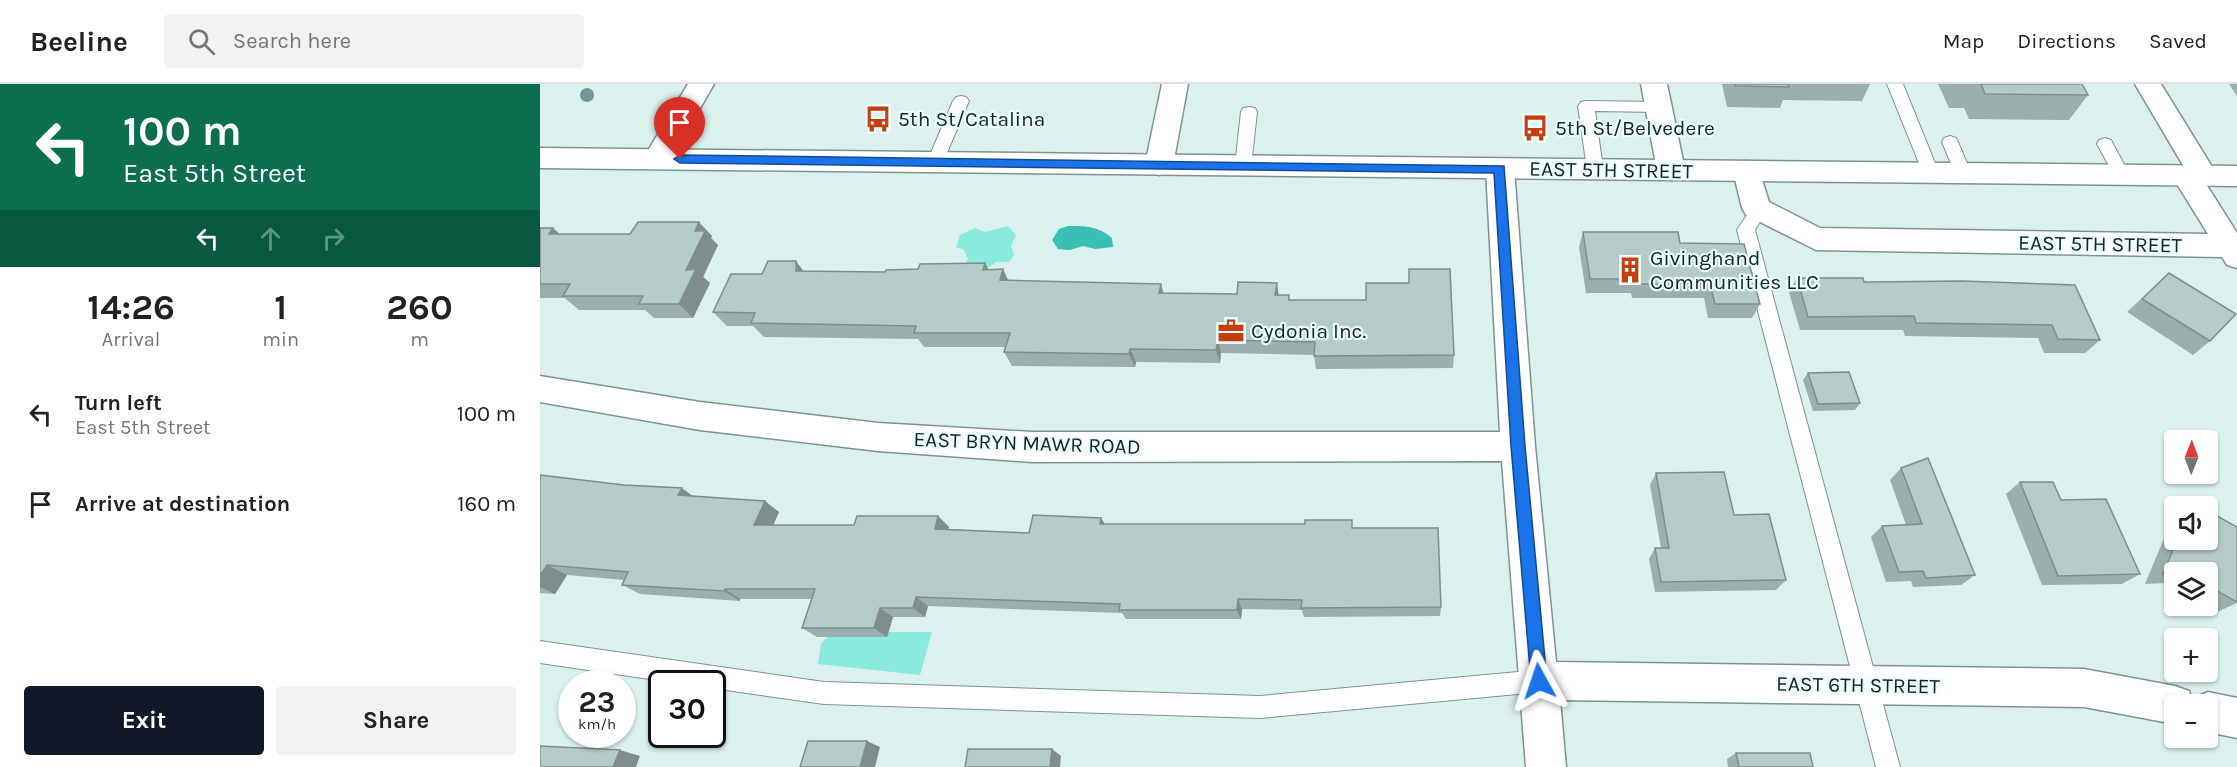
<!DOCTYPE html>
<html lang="en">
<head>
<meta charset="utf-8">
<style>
  body { margin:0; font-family:Karla,sans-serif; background:#f2f2f2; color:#222; height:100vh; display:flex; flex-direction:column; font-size:22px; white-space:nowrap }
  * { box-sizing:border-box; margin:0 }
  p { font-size:20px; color:#767676 }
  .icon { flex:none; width:33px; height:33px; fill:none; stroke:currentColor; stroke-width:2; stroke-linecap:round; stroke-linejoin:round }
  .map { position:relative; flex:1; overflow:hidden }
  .drawer { display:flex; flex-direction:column; background:#fff; width:540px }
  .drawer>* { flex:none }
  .banner { background:#0b6e4f; color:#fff; overflow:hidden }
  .needle { width:39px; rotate:1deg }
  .buttons { position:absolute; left:1624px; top:346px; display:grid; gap:12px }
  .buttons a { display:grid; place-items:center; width:54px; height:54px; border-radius:6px; background:#fff; box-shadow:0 2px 4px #0004; font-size:30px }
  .speed { position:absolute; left:18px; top:586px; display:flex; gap:12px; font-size:30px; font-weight:700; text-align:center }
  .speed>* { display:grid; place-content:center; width:78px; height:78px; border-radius:50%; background:#fff; box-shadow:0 2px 4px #0004; line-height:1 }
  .speed small { font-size:15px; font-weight:400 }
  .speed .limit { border:3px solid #111; border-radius:9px; background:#fff; color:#111 }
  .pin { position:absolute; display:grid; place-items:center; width:51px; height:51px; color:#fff; margin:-62px -26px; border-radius:50% 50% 50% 0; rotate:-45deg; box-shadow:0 0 6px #0007 }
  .pin .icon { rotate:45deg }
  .me { position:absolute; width:66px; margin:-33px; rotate:355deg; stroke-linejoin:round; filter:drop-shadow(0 0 4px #0008) }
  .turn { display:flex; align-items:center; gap:21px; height:126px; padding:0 24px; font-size:27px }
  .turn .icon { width:78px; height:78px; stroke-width:2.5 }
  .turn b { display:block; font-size:42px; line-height:51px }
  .lanes { display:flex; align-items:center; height:57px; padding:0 24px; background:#0003; justify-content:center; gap:30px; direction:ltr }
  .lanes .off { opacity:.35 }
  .eta { display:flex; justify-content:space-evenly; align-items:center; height:102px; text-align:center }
  .eta b { font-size:36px; font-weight:700; line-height:42px }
  .action { display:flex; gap:12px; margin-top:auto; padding:12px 24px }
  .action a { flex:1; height:69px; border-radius:6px; background:#111827; color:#fff; font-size:24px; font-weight:700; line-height:69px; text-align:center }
  .action a+a { background:#f2f2f2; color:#222 }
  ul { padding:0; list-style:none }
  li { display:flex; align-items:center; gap:18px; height:90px; padding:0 24px }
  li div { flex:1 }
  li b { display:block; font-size:22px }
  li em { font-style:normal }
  header { display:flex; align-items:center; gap:36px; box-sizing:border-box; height:84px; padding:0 30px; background:#fff; border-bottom:2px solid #e0e0e0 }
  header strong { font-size:28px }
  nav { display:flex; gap:33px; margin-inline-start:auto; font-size:21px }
  .search { width:420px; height:54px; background:#f2f2f2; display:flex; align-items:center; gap:15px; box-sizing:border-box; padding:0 21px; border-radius:6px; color:#767676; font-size:22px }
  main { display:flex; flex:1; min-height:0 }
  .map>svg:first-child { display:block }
  .green { fill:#8aebe0 }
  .water { fill:#39bfb3 }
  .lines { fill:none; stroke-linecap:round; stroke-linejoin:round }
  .service-casing { stroke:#7e9390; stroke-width:2 }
  .minor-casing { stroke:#7e9390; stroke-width:3 }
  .tertiary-casing { stroke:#7e9390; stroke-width:3 }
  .service { fill:#fff; fill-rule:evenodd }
  .minor { fill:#fff; fill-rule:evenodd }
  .tertiary { fill:#fff; fill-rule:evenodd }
  .tree { fill:#709995 }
  .wall { fill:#9cafac }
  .shaded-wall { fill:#7f8e8c }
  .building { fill:#b5cbc8; stroke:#7f8e8c; stroke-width:1.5 }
  .route { fill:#1a73e8; stroke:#114b97; stroke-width:1.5 }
  .labels { text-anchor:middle; stroke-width:4.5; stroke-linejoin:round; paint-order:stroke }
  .poi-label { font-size:21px; fill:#1a2221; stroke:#e7fefb; text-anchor:start }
  .street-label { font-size:21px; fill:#1a2221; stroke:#e7fefb }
</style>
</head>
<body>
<header>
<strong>Beeline</strong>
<div class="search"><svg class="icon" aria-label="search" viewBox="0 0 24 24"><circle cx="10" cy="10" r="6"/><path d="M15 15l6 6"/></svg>Search here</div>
<nav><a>Map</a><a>Directions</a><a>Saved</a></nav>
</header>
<main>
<section class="drawer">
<div class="banner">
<div class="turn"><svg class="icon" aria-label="left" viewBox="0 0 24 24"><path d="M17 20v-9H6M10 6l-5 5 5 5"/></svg><div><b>100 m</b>East 5th Street</div></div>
<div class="lanes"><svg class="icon" aria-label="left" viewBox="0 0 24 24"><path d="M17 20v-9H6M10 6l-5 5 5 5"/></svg><svg class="icon off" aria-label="ahead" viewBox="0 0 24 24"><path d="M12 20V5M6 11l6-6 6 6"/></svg><svg class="icon off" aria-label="right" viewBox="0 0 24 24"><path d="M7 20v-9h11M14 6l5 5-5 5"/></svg></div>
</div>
<div class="eta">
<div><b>14:26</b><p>Arrival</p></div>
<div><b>1</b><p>min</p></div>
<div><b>260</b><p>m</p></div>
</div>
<ul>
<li><svg class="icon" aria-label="left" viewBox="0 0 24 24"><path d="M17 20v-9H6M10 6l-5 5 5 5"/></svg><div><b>Turn left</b><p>East 5th Street</p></div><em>100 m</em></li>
<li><svg class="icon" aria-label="arrive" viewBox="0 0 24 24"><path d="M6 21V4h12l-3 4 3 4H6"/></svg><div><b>Arrive at destination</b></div><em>160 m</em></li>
</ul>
<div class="action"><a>Exit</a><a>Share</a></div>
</section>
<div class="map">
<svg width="1697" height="683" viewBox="0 0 1697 683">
  <rect width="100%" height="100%" fill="#daf1ee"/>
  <path class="green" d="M468 142 476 151 471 162 474 171 469 178H456L450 183H423L428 175 424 166 416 163 420 151 435 144 445 148Z
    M348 548H392L380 591 278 580 281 560 287 553H346Z"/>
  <path class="water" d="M528 142C546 142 558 142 572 154L573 163 555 165 543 162 530 166 518 165 512 156 519 145Z"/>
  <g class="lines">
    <g class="service-casing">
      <path id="service" d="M1347 0H1363L1399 89 1397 93H1385L1383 89Z
        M421 12 426 13 429 17 403 78 401 82H389L387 78 413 17 416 13Z
        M1046 17 1119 18 1124 19 1127 23 1124 27 1119 28 1055 27 1063 85 1061 89H1049L1047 85 1038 22 1041 18Z
        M709 23 715 24 717 28 711 82 709 86H697L695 82 701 28 703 24Z
        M1410 52 1416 54 1418 58 1431 89 1429 93H1417L1415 89 1402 58 1404 54Z
        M1565 54 1571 56 1573 60 1590 91 1588 95H1576L1574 91 1557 60 1559 56Z
        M1219 120 1225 122 1227 126 1215 146 1360 683H1336L1197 146 1213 122Z
        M0 557 284 598 720 612 999 586 1007 589 1010 597 1007 605 999 608 720 634 284 620 172 604V600H144L0 579Z"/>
    </g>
    <g class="minor-casing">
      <path id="minor" d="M148 0H174L127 82 117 85 107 82 103 75Z
        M622 0H648L633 81 629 88 619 91 609 88 605 81Z
        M1101 0H1127L1145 86 1141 93 1131 96 1121 93 1117 86Z
        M1595 0H1621L1677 91 1673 98 1666 100 1697 149V184L1687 181 1682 173 1276 166 1206 131 1202 124 1193 87 1197 80 1207 77 1217 80 1229 118 1280 144 1668 150 1632 92 1636 85 1644 83Z
        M960 75 970 78 974 85 995 362 1016 578 1544 585 1635 602 1649 607 1653 617 1654 614 1668 608 1697 614V654L1668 648V621H1635V640L1544 623 1020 616 1026 683H986L962 377 492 378 338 367 160 346 0 318V292L160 318 338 339 492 348H960L946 85 950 78Z"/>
    </g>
    <g class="tertiary-casing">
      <path id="tertiary" d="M0 64 1697 82V102L0 84Z"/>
    </g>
    <use href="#service" class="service"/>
    <use href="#minor" class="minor"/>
    <use href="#tertiary" class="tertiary"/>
  </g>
  <circle class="tree" cx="47" cy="11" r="7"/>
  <path class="wall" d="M1182 0H1330L1322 17 1243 16 1240 24 1187 23Z
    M1398 0H1542L1548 11 1529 36 1429 35 1424 24H1409Z
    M1689 0H1697V12Z
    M0 144 20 150 172 152 171 154 178 161 163 193 170 199 153 234H114L105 226H39L25 214H0Z
    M1043 148 1140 159 1220 220 1212 234H1168L1164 214H1092L1091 209H1046L1039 163Z
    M449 186 469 197 623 209 739 211 750 216 914 271 913 284 776 285 774 271 681 269 680 279 596 278 595 283 472 282 464 268 466 263H384L378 255 224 253 213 242H187L173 228 222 190 264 188H345Z
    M1629 189 1670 257 1653 271 1587 228Z
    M1257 194 1324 198 1422 197 1560 256 1545 269H1504L1498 254 1365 252 1363 246H1260L1249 208Z
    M1268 289 1320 319 1315 326 1273 327 1263 296Z
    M1361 384 1435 491 1421 501 1373 503 1371 497 1346 498 1331 453 1342 442 1366 441 1350 396Z
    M1116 389 1194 431 1246 496 1236 506 1115 508 1109 475 1115 464H1121L1110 401Z
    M0 391 153 412 239 428 233 441H314L398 432 409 443 408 445 489 449 561 434 565 440 813 444 901 523 900 532 764 533 762 526 702 525 701 535H586L582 529 388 522 385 533H353L347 553H277L262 544 272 515H200V517L100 510 82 501 84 496 27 491 15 510 0 509Z
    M1480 398 1521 416 1600 490 1582 500 1502 501 1466 410Z
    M1635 429V456H1668L1697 443V519L1677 528 1666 522H1668V489H1635V505L1625 499 1605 500 1634 430Z
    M1196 669 1273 683H1188L1187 675Z"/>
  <path class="shaded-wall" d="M159 138 172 152 171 154 178 161 163 193 170 199 153 234 139 220 155 147Z
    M13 144 29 158 9 150Z
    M256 177 267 192 256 187Z
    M445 179 453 193 443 186Z
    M463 185 470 200 460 196Z
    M737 199 739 213 735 211Z
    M621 200 625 214 619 209Z
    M678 256 681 269 680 279 676 266Z
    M590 265 596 278 595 283 589 270Z
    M142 404 158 416 138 411Z
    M225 417 239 428 229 451 214 441Z
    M398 432 409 443 405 455 395 445Z
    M561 434 568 445 560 440Z
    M7 481 27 491 15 510 0 503V492Z
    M185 505 200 515V517L184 507Z
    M376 513 388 522 385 533 373 524Z
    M698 515 702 525 701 535 697 526Z
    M340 524 353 533 347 553 334 544Z
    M327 657 340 663 335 683H320Z
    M512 665 521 672 520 683H510Z
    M80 666 100 672 96 683H73Z"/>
  <path class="building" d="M1195 0H1248L1249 3 1195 2Z
    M1441 0H1542L1548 11 1445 10Z
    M98 138H159L155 147H165L146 186 156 185 139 220H99L103 212H23L30 200H0V144H13L9 150H90Z
    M1043 148H1138L1140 159 1204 160 1220 220H1175L1170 200H1097L1096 195H1050Z
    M228 177H256V187L345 188 346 186 378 185 380 180 445 179 443 186 463 185 460 196 621 200 619 209 697 210 698 198 737 199 735 211H749V216H826V199H869V185H910L914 271 774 272 775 258 678 256 676 266 590 265 589 270 464 268 470 249H374L376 242 211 239 215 229 173 228 191 190H222Z
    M1629 189 1696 230 1670 257 1602 215Z
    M1257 194H1323L1324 198 1422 197 1535 201 1560 256 1518 255 1512 241 1376 239 1374 232 1268 233Z
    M1309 288 1320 319 1278 320 1268 289Z
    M1388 374 1435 491 1386 494 1383 487 1359 488 1342 442 1382 440 1361 384Z
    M1184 388 1194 431 1229 430 1246 496 1121 498 1115 464H1129L1116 389Z
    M0 391 84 401 142 404 138 411 225 417 214 441H314L317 432H398L395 445 489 449 493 431 561 434 560 440H765V436H812V444H898L901 523 761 524 762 516 698 515 697 526H579L580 520 376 513 373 524H340L334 544H262L275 505H185L184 507 82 501 88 488 7 481 0 492Z
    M1480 398H1513L1521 416 1566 415 1600 490 1518 492Z
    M1652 419 1660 423H1650Z
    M1668 427 1697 443V518L1668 502V489L1623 490 1637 456H1668Z
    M268 657H327L320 683H260Z
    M0 662 80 666 73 683H0Z
    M428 665H512L510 683H425Z
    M1196 669H1270L1273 683H1199Z"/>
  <path class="route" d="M140 71 964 82 985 362 1007 597 1005 602 999 605 994 602 991 597 971 362 954 89 140 79 134 75Z"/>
  <defs>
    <g id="bus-bare" transform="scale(2.07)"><path d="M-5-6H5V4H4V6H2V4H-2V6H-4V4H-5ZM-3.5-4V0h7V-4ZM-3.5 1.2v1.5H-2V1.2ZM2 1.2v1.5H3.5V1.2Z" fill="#c53d10" stroke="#e7fefb" stroke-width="2.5" paint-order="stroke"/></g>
    <g id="building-bare" transform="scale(2.07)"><path d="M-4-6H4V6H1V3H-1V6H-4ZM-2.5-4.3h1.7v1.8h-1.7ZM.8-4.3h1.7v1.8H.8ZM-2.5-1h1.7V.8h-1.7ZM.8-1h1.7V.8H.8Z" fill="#c53d10" stroke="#e7fefb" stroke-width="2.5" paint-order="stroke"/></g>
    <g id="office-bare" transform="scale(2.07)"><path d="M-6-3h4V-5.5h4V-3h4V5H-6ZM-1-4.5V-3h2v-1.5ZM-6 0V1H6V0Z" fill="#c53d10" stroke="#e7fefb" stroke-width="2.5" paint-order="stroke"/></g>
  </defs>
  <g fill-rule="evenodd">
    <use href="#bus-bare" x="338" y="35"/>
    <use href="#bus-bare" x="995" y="44"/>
    <use href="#building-bare" x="1090" y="186"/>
    <use href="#office-bare" x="691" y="247"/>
  </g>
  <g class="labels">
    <g class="poi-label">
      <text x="358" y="42">5th St/Catalina</text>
      <text x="1015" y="51">5th St/Belvedere</text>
      <text x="1110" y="181">Givinghand<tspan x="1110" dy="24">Communities LLC</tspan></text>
      <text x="711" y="254">Cydonia Inc.</text>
    </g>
    <g class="street-label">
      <text transform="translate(1071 86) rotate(1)" y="7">EAST 5TH STREET</text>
      <text transform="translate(1560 160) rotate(1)" y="7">EAST 5TH STREET</text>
      <text transform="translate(487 359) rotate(2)" y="7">EAST BRYN MAWR ROAD</text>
      <text transform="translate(1318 601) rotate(1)" y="7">EAST 6TH STREET</text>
    </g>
  </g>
</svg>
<div class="buttons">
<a><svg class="needle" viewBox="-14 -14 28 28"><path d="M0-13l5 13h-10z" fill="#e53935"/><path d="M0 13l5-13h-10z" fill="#767676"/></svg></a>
<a><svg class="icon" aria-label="sound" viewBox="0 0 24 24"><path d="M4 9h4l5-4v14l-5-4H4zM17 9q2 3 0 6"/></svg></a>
<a><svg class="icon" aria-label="layers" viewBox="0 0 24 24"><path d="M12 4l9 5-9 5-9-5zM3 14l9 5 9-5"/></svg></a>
<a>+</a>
<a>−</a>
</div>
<div class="speed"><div>23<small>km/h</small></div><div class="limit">30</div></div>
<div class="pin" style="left:140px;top:75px;background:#d93025"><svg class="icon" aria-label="arrive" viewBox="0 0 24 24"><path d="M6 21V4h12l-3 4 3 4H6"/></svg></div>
<svg class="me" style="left:999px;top:597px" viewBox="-20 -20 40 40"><path d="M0-17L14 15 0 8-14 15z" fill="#1a73e8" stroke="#fff" stroke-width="4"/></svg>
</div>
</main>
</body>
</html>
